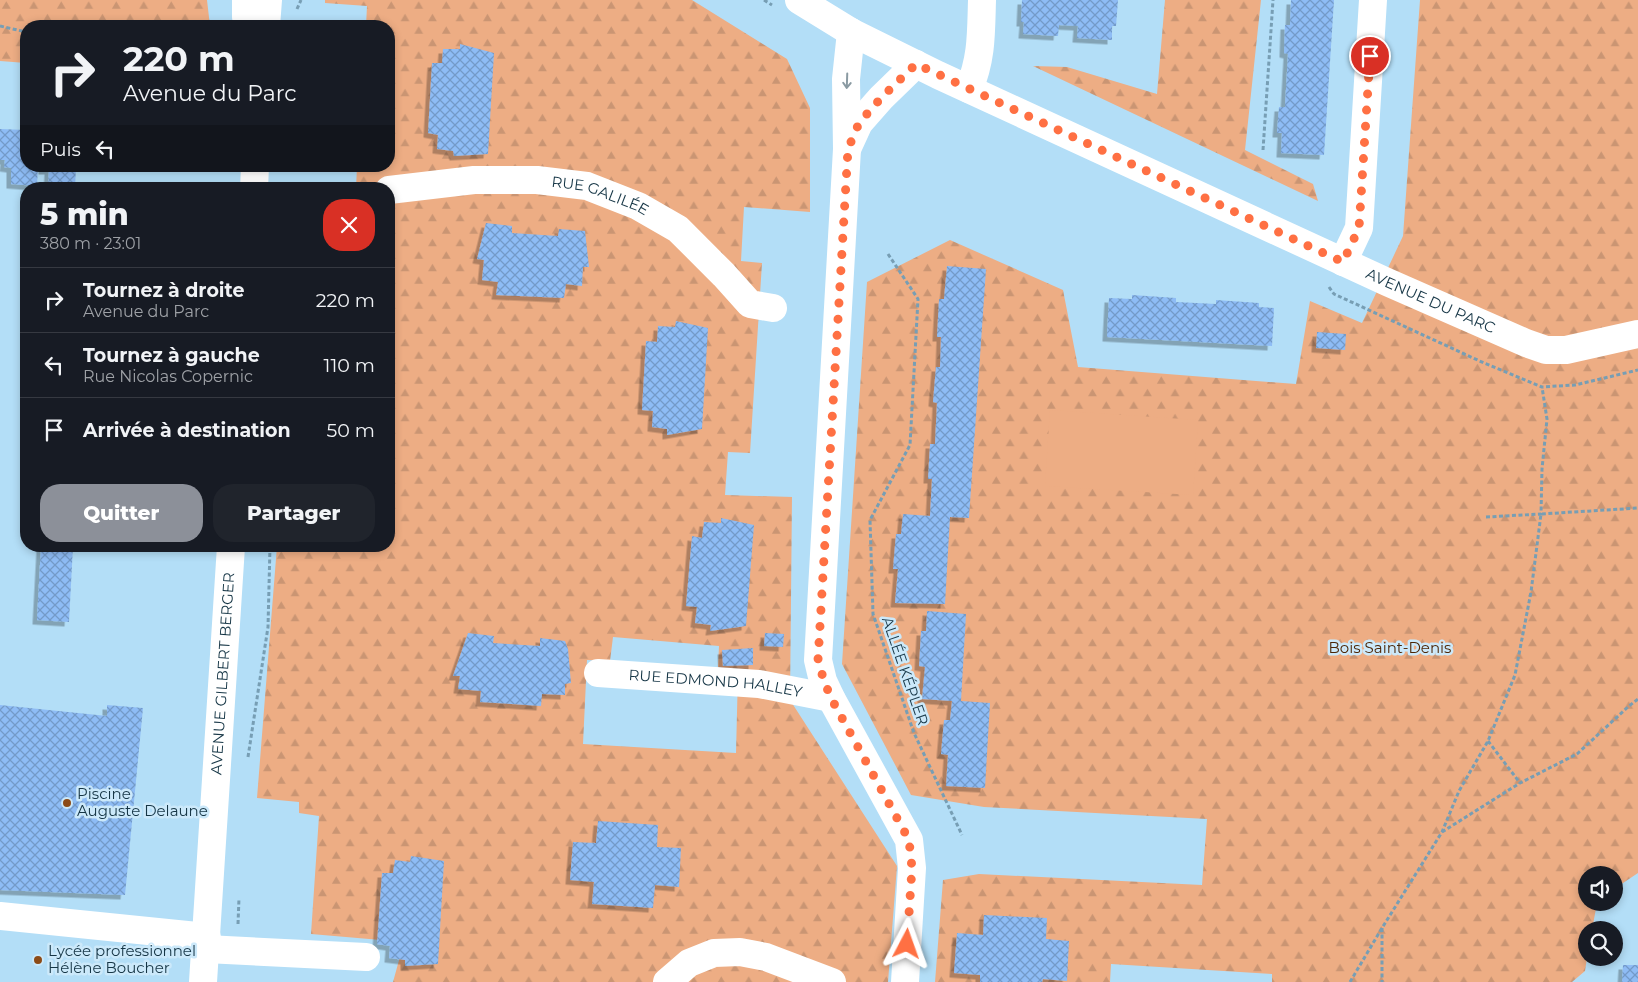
<!DOCTYPE html>
<html lang="fr">
<head>
<meta charset="utf-8">
<style>
  body { margin:0; font-family:Montserrat,sans-serif; background:#20242c; color:#f1f3f6; height:100vh; display:flex; flex-direction:column; font-size:19px; white-space:nowrap }
  * { box-sizing:border-box; margin:0 }
  p { font-size:16px; color:#9ea1a6 }
  .icon { flex:none; width:28px; height:28px; fill:none; stroke:currentColor; stroke-width:2; stroke-linecap:round; stroke-linejoin:round }
  .map { position:relative; flex:1; overflow:hidden }
  .drawer { position:absolute; left:20px; top:182px; width:375px; height:370px; display:flex; flex-direction:column; background:#171b24; border-radius:20px; box-shadow:0 2px 8px #0003 }
  .drawer>* { flex:none }
  .banner { position:absolute; left:20px; top:20px; width:375px; height:152px; border-radius:20px; box-shadow:0 2px 8px #0003; background:#171b24; color:#f1f3f6; overflow:hidden }
  .fabs { position:absolute; left:1578px; top:866px; display:grid; gap:10px }
  .fabs a { display:grid; place-items:center; width:45px; height:45px; border-radius:50%; background:#171b24; box-shadow:0 2px 8px #0003; font-size:25px }
  .pin { position:absolute; display:grid; place-items:center; width:42px; height:42px; color:#fff; margin:-21px; border:2px solid #fff; border-radius:50%; box-shadow:0 1px 5px #0007 }
  .me { position:absolute; width:55px; margin:-28px; rotate:4deg; stroke-linejoin:round; filter:drop-shadow(0 0 4px #0008) }
  .turn { display:flex; align-items:center; gap:18px; height:105px; padding:0 20px; font-size:22px }
  .turn .icon { width:65px; height:65px; stroke-width:2.5 }
  .turn b { display:block; font-size:35px; line-height:42px }
  .then { display:flex; align-items:center; height:48px; padding:0 20px; background:#0003; gap:10px; font-size:19px }
  .round { display:grid; place-items:center; flex:none; width:52px; height:52px; border-radius:20px; background:#20242c }
  .headline { display:flex; align-items:center; justify-content:space-between; height:85px; padding:0 20px }
  h1 { font-size:30px; font-weight:800; line-height:38px }
  .button { display:flex; gap:10px; margin-top:auto; padding:10px 20px }
  .button a { flex:1; height:58px; border-radius:20px; background:#8c9099; color:#fff; font-size:20px; font-weight:800; line-height:58px; text-align:center }
  .button a+a { background:#20242c; color:#f1f3f6 }
  ul { padding:0; list-style:none }
  li { display:flex; align-items:center; gap:15px; height:65px; padding:0 20px; border-top:1px solid #363941 }
  li div { flex:1 }
  li b { display:block; font-size:19px }
  li em { font-style:normal }
  .map>svg:first-child { display:block }
  .forest { fill:url(#forest-firs); fill-rule:evenodd }
  .park { fill:#edad84 }
  .building { fill:url(#building-cross-hatch); filter:url(#shadow) }
  .lines { fill:none; stroke-linecap:round; stroke-linejoin:round }
  .path { stroke:#779eb4; stroke-width:3; stroke-dasharray:4 2.5; stroke-linecap:butt }
  .minor { stroke:#fff; stroke-width:28 }
  .oneway { stroke:#8a9aa2 }
  .route { stroke:#ff7043; stroke-width:9; stroke-dasharray:0 16.2 }
  .poi-dot { fill:#8c4b17; stroke:#cce9fa; stroke-width:2 }
  .labels { text-anchor:middle; stroke-width:5; stroke-linejoin:round; paint-order:stroke }
  .street-label { font-size:15px; fill:#163646; stroke:#cce9fa }
  .park-label { font-size:15px; fill:#4d2606; stroke:#cce9fa }
  .poi-label { font-size:15px; fill:#163646; stroke:#cce9fa; text-anchor:start }
</style>
</head>
<body>
<div class="map">
<svg width="1638" height="982" viewBox="0 0 1638 982">
  <defs>
    <pattern id="forest-firs" width="22" height="20" patternUnits="userSpaceOnUse" patternTransform="scale(1.25)"><rect width="22" height="20" fill="#edad84"/><path d="M5 1l3.5 6h-7zM16 11l3.5 6h-7z" fill="#ca9573"/></pattern>
    <pattern id="building-cross-hatch" width="8" height="8" patternUnits="userSpaceOnUse" patternTransform="scale(1.25)"><rect width="8" height="8" fill="#8ebcf5"/><path d="M0 0l8 8M0 8l8-8" fill="none" stroke="#739ac8"/></pattern>
    <filter id="shadow"><feDropShadow dx="-4.5" dy="4.5" stdDeviation="0" flood-color="#0004"/></filter>
  </defs>
  <rect width="100%" height="100%" fill="#b3def7"/>
  <path class="forest" d="M0 0H207L210 26H26V63L0 61Z
    M325 0H692L787 59 810 108V212L744 207 741 261 762 263 750 453 728 452 725 495 792 497 790 700 897 866 888 982H393L404 942 311 934 319 816 299 813V802L257 798 277 546H389V189H356L357 166H389V26H366L367 6 325 3ZM613 637 719 646 718 667 738 672 736 753 583 744 587 660 610 661Z
    M1165 0H1261L1245 150 1313 184 1318 201 1033 66 1067 67 1157 94Z
    M1420 0H1638V873L1614 889V875H1586V902L1597 903 1592 930H1586L1587 958 1585 971 1572 982H1272V974L1111 964 1110 982H935L943 880 979 874 1202 885 1207 819 984 807 911 795 842 664 867 282 950 240 1063 290 1078 367 1296 384 1310 301 1362 323 1403 236Z"/>
  <path class="park" d="M1050 410 1198 420 1193 495 1045 486Z"/>
  <path class="building" d="M1022 0H1118L1116 26H1112V40L1077 38 1078 26 1059 25 1058 36 1023 34 1024 22H1021Z
    M1291 0H1334L1324 155 1281 153 1282 133H1277L1279 107H1285L1288 54 1284 53 1285 25H1290Z
    M460 44 494 53 488 154 454 156 453 151 437 149 438 135 428 133 432 63H442L443 49H460Z
    M0 129 26 130V166H38L37 186 11 184V168L4 167 5 160H0Z
    M43 166H76L75 189 48 187 49 170H43Z
    M486 223 512 226V233L558 236 559 229 585 231 589 267H583L582 286 566 284 564 298 496 295 498 282 482 280 484 260 477 259Z
    M947 266 986 269 969 518 950 517 945 604 895 603 898 569H893L896 534H901L903 514 930 516 932 479H928L930 444H935L937 403 933 402 936 367H940L941 337H937L939 299H944Z
    M1132 295 1176 298V302L1216 304V300L1259 303V307L1274 308 1272 346 1107 337 1109 298 1132 299Z
    M676 321 708 328 702 429 667 435V429L652 427 653 411 642 410 646 341 657 342 658 326 675 327Z
    M1317 332 1346 334 1345 350 1316 348Z
    M721 518 754 525 746 626 710 631 711 625 695 623 697 607 686 606 692 536 702 538 704 522 721 523Z
    M41 546H73L69 622 37 620Z
    M927 611 966 614 961 701 990 703 985 788 946 786 948 755 941 754 944 720H950L952 701 922 699 925 667 919 666 921 631H926Z
    M468 633 494 636 493 643 540 646V638L565 641 568 649 571 683 565 684V695L542 694 541 706 480 702 481 691 458 689 460 676H453Z
    M765 633 784 634 783 647 764 646Z
    M753 648V665L723 666 722 650Z
    M0 705 107 716V705L143 708 125 895 0 890Z
    M598 821 658 825 657 847 681 848 679 887 655 885 653 908 592 904 594 882 570 880 573 842 596 843Z
    M411 856 444 861 438 964 405 966V960L389 958 390 946 377 944 382 873H393L395 860 410 862Z
    M984 915 1047 918 1046 939 1069 941 1067 981 1043 979 1042 982H980V975L954 973 957 933 983 935Z
    M1623 965H1638V982H1622Z"/>
  <g class="lines">
    <path class="path" d="M764 0 772 5
      M297 9 301 0
      M0 26 26 32
      M1263 150 1273 0
      M888 254 918 299 910 445 870 520 873 614 914 733 962 835
      M1329 287 1334 294 1484 363 1542 387 1575 385 1638 370
      M1486 517 1541 514 1542 469 1547 419 1542 387
      M1488 741 1520 783
      M248 757 268 627 270 546
      M1442 832 1520 783 1577 754 1629 706 1638 699
      M238 924 239 898
      M1382 928V982
      M1350 982 1382 928 1442 832 1459 791 1488 741 1515 675 1531 592 1541 514 1638 508"/>
    <g class="minor">
      <path d="M246 0V17L249 26"/>
      <path id="s1" d="M799 0 851 32 938 75 1387 282 1526 343 1546 350H1566L1638 334"/>
      <path d="M266 26 268 0"/>
      <path d="M851 32 846 79 847 149 818 660 823 681 831 698 909 840 912 868 905 982"/>
      <path d="M969 89C982 58 981 33 982 0"/>
      <path d="M848 147 859 123 881 98 916 64"/>
      <path d="M254 189 255 166"/>
      <path id="s2" d="M389 190 474 180H537L587 186 638 206 678 229 724 275 750 304 773 308"/>
      <path d="M1343 262 1359 228 1373 0"/>
      <path id="s3" d="M598 673 759 684 831 698"/>
      <path d="M0 916 207 937"/>
      <path d="M206 949 366 957"/>
      <path id="s4" d="M203 982 231 546"/>
      <path d="M667 982 689 963 714 953 740 952 766 957 832 982"/>
    </g>
  </g>
  <defs><path id="oneway-shaft" d="M-6 0H5M1.5-3L5.5 0L1.5 3" fill="none" stroke-width="1.6" stroke-linecap="round" stroke-linejoin="round" transform="scale(1.25)"/></defs>
  <use class="oneway" href="#oneway-shaft" transform="translate(847 81) rotate(92)"/>
  <g class="lines">
    <path class="route" d="M907 944 912 868 909 840 831 698 824 681 818 660 848 149 859 123 881 98 916 64 1343 262 1359 228 1370 56"/>
  </g>
  <g class="poi-dot">
    <circle cx="67" cy="803" r="5"/>
    <circle cx="38" cy="960" r="5"/>
  </g>
  <g class="labels">
    <g class="street-label">
      <text dy="5" stroke="none"><textPath href="#s2" startOffset="214">RUE GALILÉE</textPath></text>
      <text dy="5" stroke="none"><textPath href="#s1" startOffset="700">AVENUE DU PARC</textPath></text>
      <text transform="translate(905 671) rotate(71)" y="5">ALLÉE KÉPLER</text>
      <text dy="5" stroke="none"><textPath href="#s4" startOffset="309">AVENUE GILBERT BERGER</textPath></text>
      <text dy="5" stroke="none"><textPath href="#s3" startOffset="118">RUE EDMOND HALLEY</textPath></text>
    </g>
    <g class="park-label">
      <text x="1390" y="653">Bois Saint-Denis</text>
    </g>
    <g class="poi-label">
      <text x="77" y="799">Piscine<tspan x="77" dy="17">Auguste Delaune</tspan></text>
      <text x="48" y="956">Lycée professionnel<tspan x="48" dy="17">Hélène Boucher</tspan></text>
    </g>
  </g>
</svg>
<div class="fabs">
<a><svg class="icon" aria-label="sound" viewBox="0 0 24 24"><path d="M4 9h4l5-4v14l-5-4H4zM17 9q2 3 0 6"/></svg></a>
<a><svg class="icon" aria-label="search" viewBox="0 0 24 24"><circle cx="10" cy="10" r="6"/><path d="M15 15l6 6"/></svg></a>
</div>
<div class="pin" style="left:1370px;top:56px;background:#d93025"><svg class="icon" aria-label="arrive" viewBox="0 0 24 24"><path d="M6 21V4h12l-3 4 3 4H6"/></svg></div>
<svg class="me" style="left:907px;top:944px" viewBox="-20 -20 40 40"><path d="M0-17L14 15 0 8-14 15z" fill="#ff7043" stroke="#fff" stroke-width="4"/></svg>
<div class="banner">
<div class="turn"><svg class="icon" aria-label="right" viewBox="0 0 24 24"><path d="M7 20v-9h11M14 6l5 5-5 5"/></svg><div><b>220 m</b>Avenue du Parc</div></div>
<div class="then">Puis<svg class="icon" aria-label="left" viewBox="0 0 24 24"><path d="M17 20v-9H6M10 6l-5 5 5 5"/></svg></div>
</div>
<section class="drawer">
<div class="headline"><div><h1>5 min</h1><p>380 m · 23:01</p></div><a class="round" style="background:#d93025;color:#fff"><svg class="icon" aria-label="close" viewBox="0 0 24 24"><path d="M6 6l12 12M18 6L6 18"/></svg></a></div>
<ul>
<li><svg class="icon" aria-label="right" viewBox="0 0 24 24"><path d="M7 20v-9h11M14 6l5 5-5 5"/></svg><div><b>Tournez à droite</b><p>Avenue du Parc</p></div><em>220 m</em></li>
<li><svg class="icon" aria-label="left" viewBox="0 0 24 24"><path d="M17 20v-9H6M10 6l-5 5 5 5"/></svg><div><b>Tournez à gauche</b><p>Rue Nicolas Copernic</p></div><em>110 m</em></li>
<li><svg class="icon" aria-label="arrive" viewBox="0 0 24 24"><path d="M6 21V4h12l-3 4 3 4H6"/></svg><div><b>Arrivée à destination</b></div><em>50 m</em></li>
</ul>
<div class="button"><a>Quitter</a><a>Partager</a></div>
</section>
</div>
</body>
</html>
